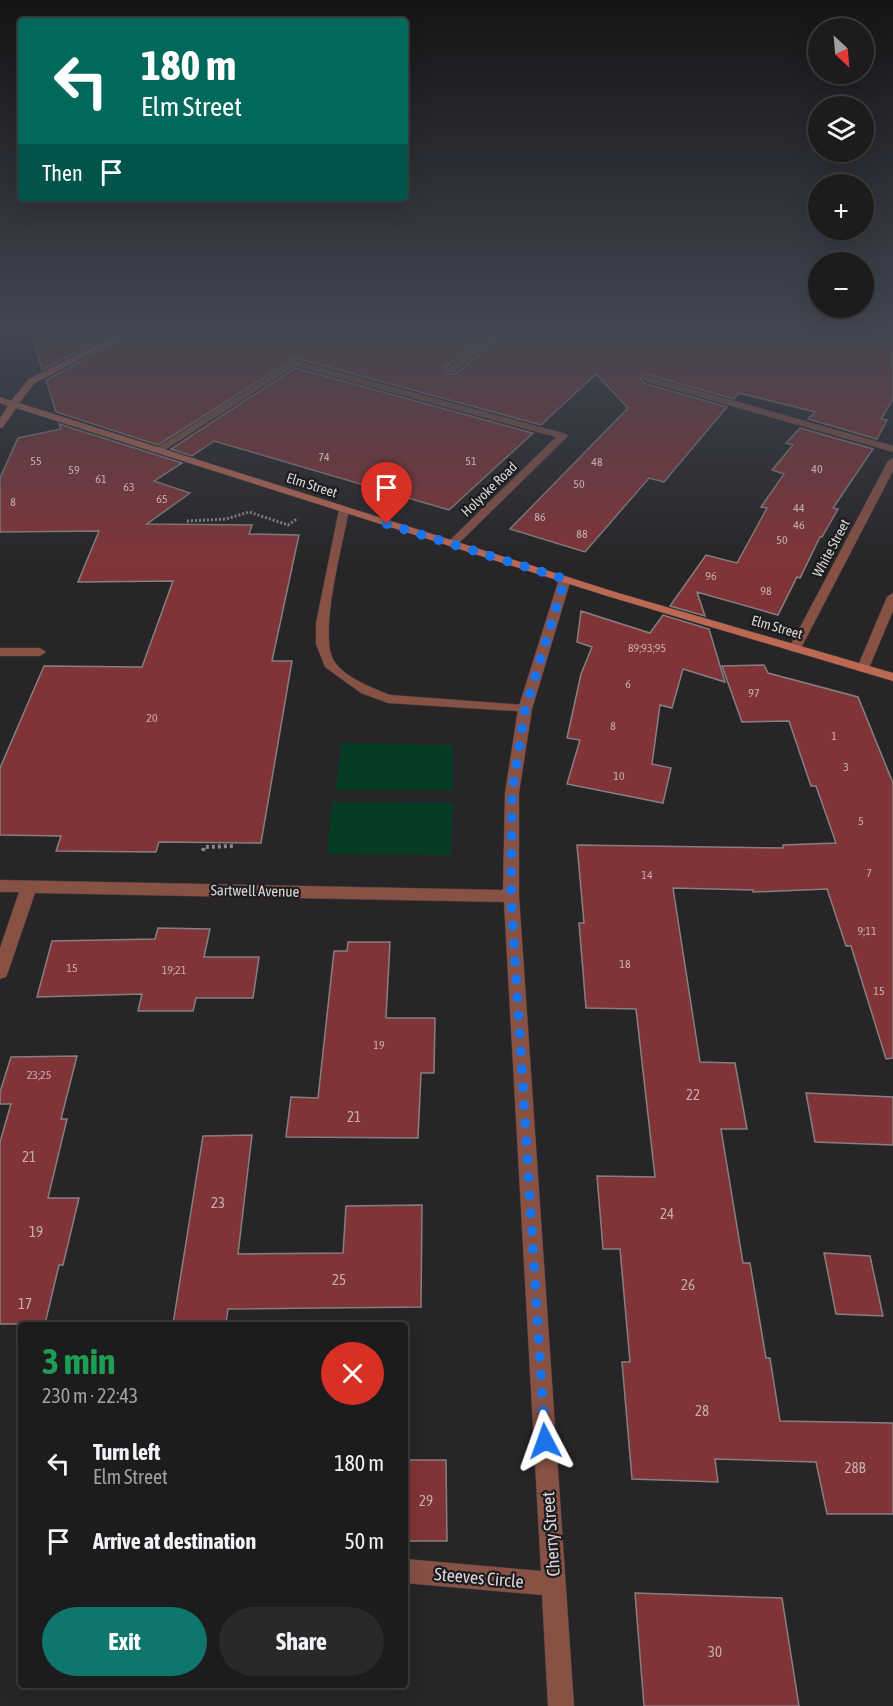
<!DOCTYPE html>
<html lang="en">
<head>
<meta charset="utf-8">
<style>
  body { margin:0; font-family:"Asap Condensed",sans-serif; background:#2a292a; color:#f1f3f6; height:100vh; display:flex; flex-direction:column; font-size:22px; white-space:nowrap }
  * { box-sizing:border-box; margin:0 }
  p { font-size:20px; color:#a0a1a4 }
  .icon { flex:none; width:33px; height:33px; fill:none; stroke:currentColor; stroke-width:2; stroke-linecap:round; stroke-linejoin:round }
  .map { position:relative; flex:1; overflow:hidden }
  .sheet { position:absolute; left:18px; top:1322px; width:390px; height:366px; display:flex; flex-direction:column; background:#1d1c1d; border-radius:6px; box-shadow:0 6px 24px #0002,0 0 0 2px #3b3a3b }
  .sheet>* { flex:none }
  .hud { position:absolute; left:18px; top:18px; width:390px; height:183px; border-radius:6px; box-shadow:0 6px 24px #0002,0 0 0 2px #3b3a3b; background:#00695c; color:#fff; overflow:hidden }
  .needle { width:39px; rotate:154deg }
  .buttons { position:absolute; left:808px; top:18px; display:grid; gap:12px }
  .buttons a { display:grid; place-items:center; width:66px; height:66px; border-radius:50%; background:#1d1c1d; box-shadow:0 6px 24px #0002,0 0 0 2px #3b3a3b; font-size:30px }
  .pin { position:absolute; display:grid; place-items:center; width:51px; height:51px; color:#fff; margin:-62px -26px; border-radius:50% 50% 50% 0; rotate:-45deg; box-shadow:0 0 6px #0007 }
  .pin .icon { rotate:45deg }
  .me { position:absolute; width:66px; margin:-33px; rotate:356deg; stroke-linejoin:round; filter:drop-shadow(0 0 4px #0008) }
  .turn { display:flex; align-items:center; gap:21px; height:126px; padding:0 24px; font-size:27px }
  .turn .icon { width:78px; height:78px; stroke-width:2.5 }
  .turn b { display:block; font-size:42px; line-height:51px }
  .then { display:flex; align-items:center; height:57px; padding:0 24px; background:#0003; gap:12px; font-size:22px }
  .round { display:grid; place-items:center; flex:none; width:63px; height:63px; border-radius:32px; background:#2a292a }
  .overview { display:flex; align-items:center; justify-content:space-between; height:102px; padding:0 24px }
  h1 { font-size:36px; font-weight:700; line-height:45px; color:#1e9e55 }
  .action { display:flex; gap:12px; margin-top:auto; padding:12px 24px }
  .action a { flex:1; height:69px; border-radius:36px; background:#0f766e; color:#fff; font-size:24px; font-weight:700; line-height:69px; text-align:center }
  .action a+a { background:#2a292a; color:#f1f3f6 }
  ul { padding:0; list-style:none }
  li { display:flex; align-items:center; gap:18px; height:78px; padding:0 24px }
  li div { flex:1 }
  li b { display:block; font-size:22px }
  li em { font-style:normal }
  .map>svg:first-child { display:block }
  .green { fill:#053c26 }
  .building { fill:#813437; stroke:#858080; stroke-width:1.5 }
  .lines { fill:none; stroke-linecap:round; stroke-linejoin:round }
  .lane-casing { stroke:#434143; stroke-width:1 }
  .street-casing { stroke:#434143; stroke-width:1 }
  .secondary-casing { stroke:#434143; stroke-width:1 }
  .path-far1 { stroke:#898789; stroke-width:3; stroke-dasharray:2 2; stroke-linecap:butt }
  .path { stroke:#898789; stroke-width:4; stroke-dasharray:3 3; stroke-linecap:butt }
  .lane { fill:#875144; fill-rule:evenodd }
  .street { fill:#875144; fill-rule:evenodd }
  .secondary { fill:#bd6853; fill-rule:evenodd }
  .route { stroke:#1a73e8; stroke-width:10; stroke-dasharray:0 18 }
  .labels { text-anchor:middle; stroke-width:4.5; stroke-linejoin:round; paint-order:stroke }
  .number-label { font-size:12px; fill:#c3aeb0 }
  .far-street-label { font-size:14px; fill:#d9d7d9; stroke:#1e1b1e }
  .street-label { font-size:15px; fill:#d9d7d9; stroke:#1e1b1e }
  .near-number-label { font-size:15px; fill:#c3aeb0 }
  .near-street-label { font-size:18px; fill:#d9d7d9; stroke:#1e1b1e }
</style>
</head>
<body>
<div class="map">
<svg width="893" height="1706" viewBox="0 0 893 1706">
  <rect width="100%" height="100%" fill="#272527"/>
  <path class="green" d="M341 743 453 745V790H336Z
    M332 802 453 803 451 855 327 854Z"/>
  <path class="building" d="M62 326H129L42 370 33 339Z
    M146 326H500L447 366 446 372 448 374H455L515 326H893V399L881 419 887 420 877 439 808 419 815 412 739 393 734 399 646 374 641 378 643 383 727 407 664 482 649 478 585 552 510 529 628 408 596 374 541 425 295 358 158 445 56 412 46 380Z
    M295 368 533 433 449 510 214 441 192 456 171 449Z
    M59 424 182 463 154 481 190 493 147 524 252 525 249 534 299 535 272 661H292L261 843 159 842 156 852 56 851 61 836 0 835V768L44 666 142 667 173 581 78 582 99 531 0 532V478L18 438 61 429Z
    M800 428 873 449 833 508 838 509 822 537H820L800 578 797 577 778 615 697 592 705 616 670 606 706 555 737 563 767 508 761 507 784 474 772 470 793 445 786 443Z
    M581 611 650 633 663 615 709 629 725 682 683 669 672 708 660 705 652 764 671 768 663 803 567 784 580 740 567 738 581 674 592 647 577 642Z
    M764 665 768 673 858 697 893 783V1058L886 1059 851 946H846L827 889 753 892V890L673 888 700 1062 735 1063 747 1129H721L743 1263H750L766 1358H770L780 1421 893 1423V1514H827L816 1462 715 1459 718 1482 632 1479 622 1362H630L620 1249H603L597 1176 655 1177 636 1009 586 1008 579 923H584L577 845 783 848V845L836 843 816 786H811L789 721 742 722 722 666Z
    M158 928 210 929 204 957H259L253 998H196L193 1011H138L142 994 37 997 52 941 155 939Z
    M348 942H390L386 1018H435L434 1073H421L418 1138 286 1137 291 1097 318 1098 334 951H347Z
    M77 1056 61 1119H67L48 1198H79L63 1265H59L45 1324H0V1142L11 1104H0V1092L11 1057Z
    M806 1093 893 1097V1145L815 1142Z
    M252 1135 238 1254 343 1253 346 1206 422 1205 421 1307 228 1309 226 1324H173L203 1136Z
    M824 1253 870 1256 883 1316 836 1314Z
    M405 1460H446L447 1541H405Z
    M635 1593 782 1598 799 1706H644Z"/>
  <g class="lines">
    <g class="lane-casing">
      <path id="lane" d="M344 507 349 510C343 543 318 635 334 661 345 678 373 688 390 695L525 705 532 709 530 712 388 703 361 693 325 667 316 644V623L339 510Z
        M893 593V611L869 668 863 672 859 671 857 668 887 597Z"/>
    </g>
    <g class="street-casing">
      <path id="street" d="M504 326H513L454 372H448V368Z
        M294 360 566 434 568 436 456 546 452 547 446 544 448 542 556 437 295 366 160 453 152 451Z
        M647 376 893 446V452L644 381 643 379Z
        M893 458V471L801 648 795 652 791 651 789 648 888 461Z
        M565 576 571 579 532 709 519 793V896L574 1706H548L542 1595 405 1583V1559L541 1571 504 902 35 893 8 972 6 977 0 979V948L19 892H0V880L503 890 505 793 518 709 559 579Z
        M0 648H40L46 652 40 656H0Z"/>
    </g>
    <g class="secondary-casing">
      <path id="secondary" d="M134 326H144L35 383 19 403 615 592 893 673V681L607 596 16 408 3 427 0 428V418L8 406 0 403V397L11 401 29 379Z"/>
    </g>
    <path class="path-far1" d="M187 521 226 519 249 512 288 525 298 518"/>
    <path class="path" d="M203 851 204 847 235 846"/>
    <use href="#lane" class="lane"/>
    <use href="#street" class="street"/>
    <use href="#secondary" class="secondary"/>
  </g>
  <linearGradient id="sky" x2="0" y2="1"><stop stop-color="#151415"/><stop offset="0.58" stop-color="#414652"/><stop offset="1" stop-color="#414652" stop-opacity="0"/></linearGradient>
  <rect width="893" height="565" fill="url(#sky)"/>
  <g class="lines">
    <path class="route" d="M387 524 565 579 525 710 512 793 511 896 545 1441"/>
  </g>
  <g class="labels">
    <g class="number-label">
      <text x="324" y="461">74</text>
      <text x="36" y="465">55</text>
      <text x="471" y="465">51</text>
      <text x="597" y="466">48</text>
      <text x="817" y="473">40</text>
      <text x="74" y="474">59</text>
      <text x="101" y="483">61</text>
      <text x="579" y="488">50</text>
      <text x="129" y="491">63</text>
      <text x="162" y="503">65</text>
      <text x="13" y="506">8</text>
      <text x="799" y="512">44</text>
      <text x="540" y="521">86</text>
      <text x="799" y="529">46</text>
      <text x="582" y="538">88</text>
      <text x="782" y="544">50</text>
      <text x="711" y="580">96</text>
      <text x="766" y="595">98</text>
      <text x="647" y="652">89;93;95</text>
      <text x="628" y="688">6</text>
      <text x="754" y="697">97</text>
      <text x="152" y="722">20</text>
      <text x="613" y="730">8</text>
      <text x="834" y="740">1</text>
      <text x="846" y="771">3</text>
      <text x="619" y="780">10</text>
      <text x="861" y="825">5</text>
      <text x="869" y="877">7</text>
      <text x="647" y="879">14</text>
      <text x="867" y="935">9;11</text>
      <text x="625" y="968">18</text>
      <text x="72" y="972">15</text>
      <text x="174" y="974">19;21</text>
      <text x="879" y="995">15</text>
      <text x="379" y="1049">19</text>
      <text x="39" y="1079">23;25</text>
    </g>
    <g class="far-street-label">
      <text transform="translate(312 485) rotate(18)" y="5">Elm Street</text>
      <text transform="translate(489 489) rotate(-44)" y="5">Holyoke Road</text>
      <text transform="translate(831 548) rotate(-62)" y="5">White Street</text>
      <text transform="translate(777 627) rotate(16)" y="5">Elm Street</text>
    </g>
    <g class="street-label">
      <text transform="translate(255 891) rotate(1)" y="5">Sartwell Avenue</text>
    </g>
    <g class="near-number-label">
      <text x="693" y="1100">22</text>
      <text x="354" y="1122">21</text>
      <text x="29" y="1162">21</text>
      <text x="218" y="1208">23</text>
      <text x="667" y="1219">24</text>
      <text x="36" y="1237">19</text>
      <text x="339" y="1285">25</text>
      <text x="688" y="1290">26</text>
      <text x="25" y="1309">17</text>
      <text x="702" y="1416">28</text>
      <text x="855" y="1473">28B</text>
      <text x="426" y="1506">29</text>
      <text x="715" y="1657">30</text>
    </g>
    <g class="near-street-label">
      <text transform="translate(551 1534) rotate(-94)" y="6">Cherry Street</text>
      <text transform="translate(479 1578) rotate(5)" y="6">Steeves Circle</text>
    </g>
  </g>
</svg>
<div class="buttons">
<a><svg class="needle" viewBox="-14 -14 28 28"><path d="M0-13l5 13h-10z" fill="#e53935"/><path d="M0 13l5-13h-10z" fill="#a0a1a4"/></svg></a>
<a><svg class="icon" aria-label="layers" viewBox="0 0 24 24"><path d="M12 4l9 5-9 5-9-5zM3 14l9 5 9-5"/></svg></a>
<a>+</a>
<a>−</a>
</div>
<div class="pin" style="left:387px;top:524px;background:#d93025"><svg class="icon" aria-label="arrive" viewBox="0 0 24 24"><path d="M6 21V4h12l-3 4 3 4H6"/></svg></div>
<svg class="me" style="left:545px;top:1441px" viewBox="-20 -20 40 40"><path d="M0-17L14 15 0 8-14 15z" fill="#1a73e8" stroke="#fff" stroke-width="4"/></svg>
<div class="hud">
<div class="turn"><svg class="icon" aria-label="left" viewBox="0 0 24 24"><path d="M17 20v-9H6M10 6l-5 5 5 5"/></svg><div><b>180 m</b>Elm Street</div></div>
<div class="then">Then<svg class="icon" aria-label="arrive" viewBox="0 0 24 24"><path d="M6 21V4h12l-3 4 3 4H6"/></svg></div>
</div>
<section class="sheet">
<div class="overview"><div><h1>3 min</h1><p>230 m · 22:43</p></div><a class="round" style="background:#d93025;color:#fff"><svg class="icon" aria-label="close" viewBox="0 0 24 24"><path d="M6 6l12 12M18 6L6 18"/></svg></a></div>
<ul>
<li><svg class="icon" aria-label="left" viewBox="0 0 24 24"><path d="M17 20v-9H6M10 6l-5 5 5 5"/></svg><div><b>Turn left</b><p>Elm Street</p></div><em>180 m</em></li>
<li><svg class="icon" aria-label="arrive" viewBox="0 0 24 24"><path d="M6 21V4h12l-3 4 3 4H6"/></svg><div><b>Arrive at destination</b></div><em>50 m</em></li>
</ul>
<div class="action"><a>Exit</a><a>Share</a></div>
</section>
</div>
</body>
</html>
